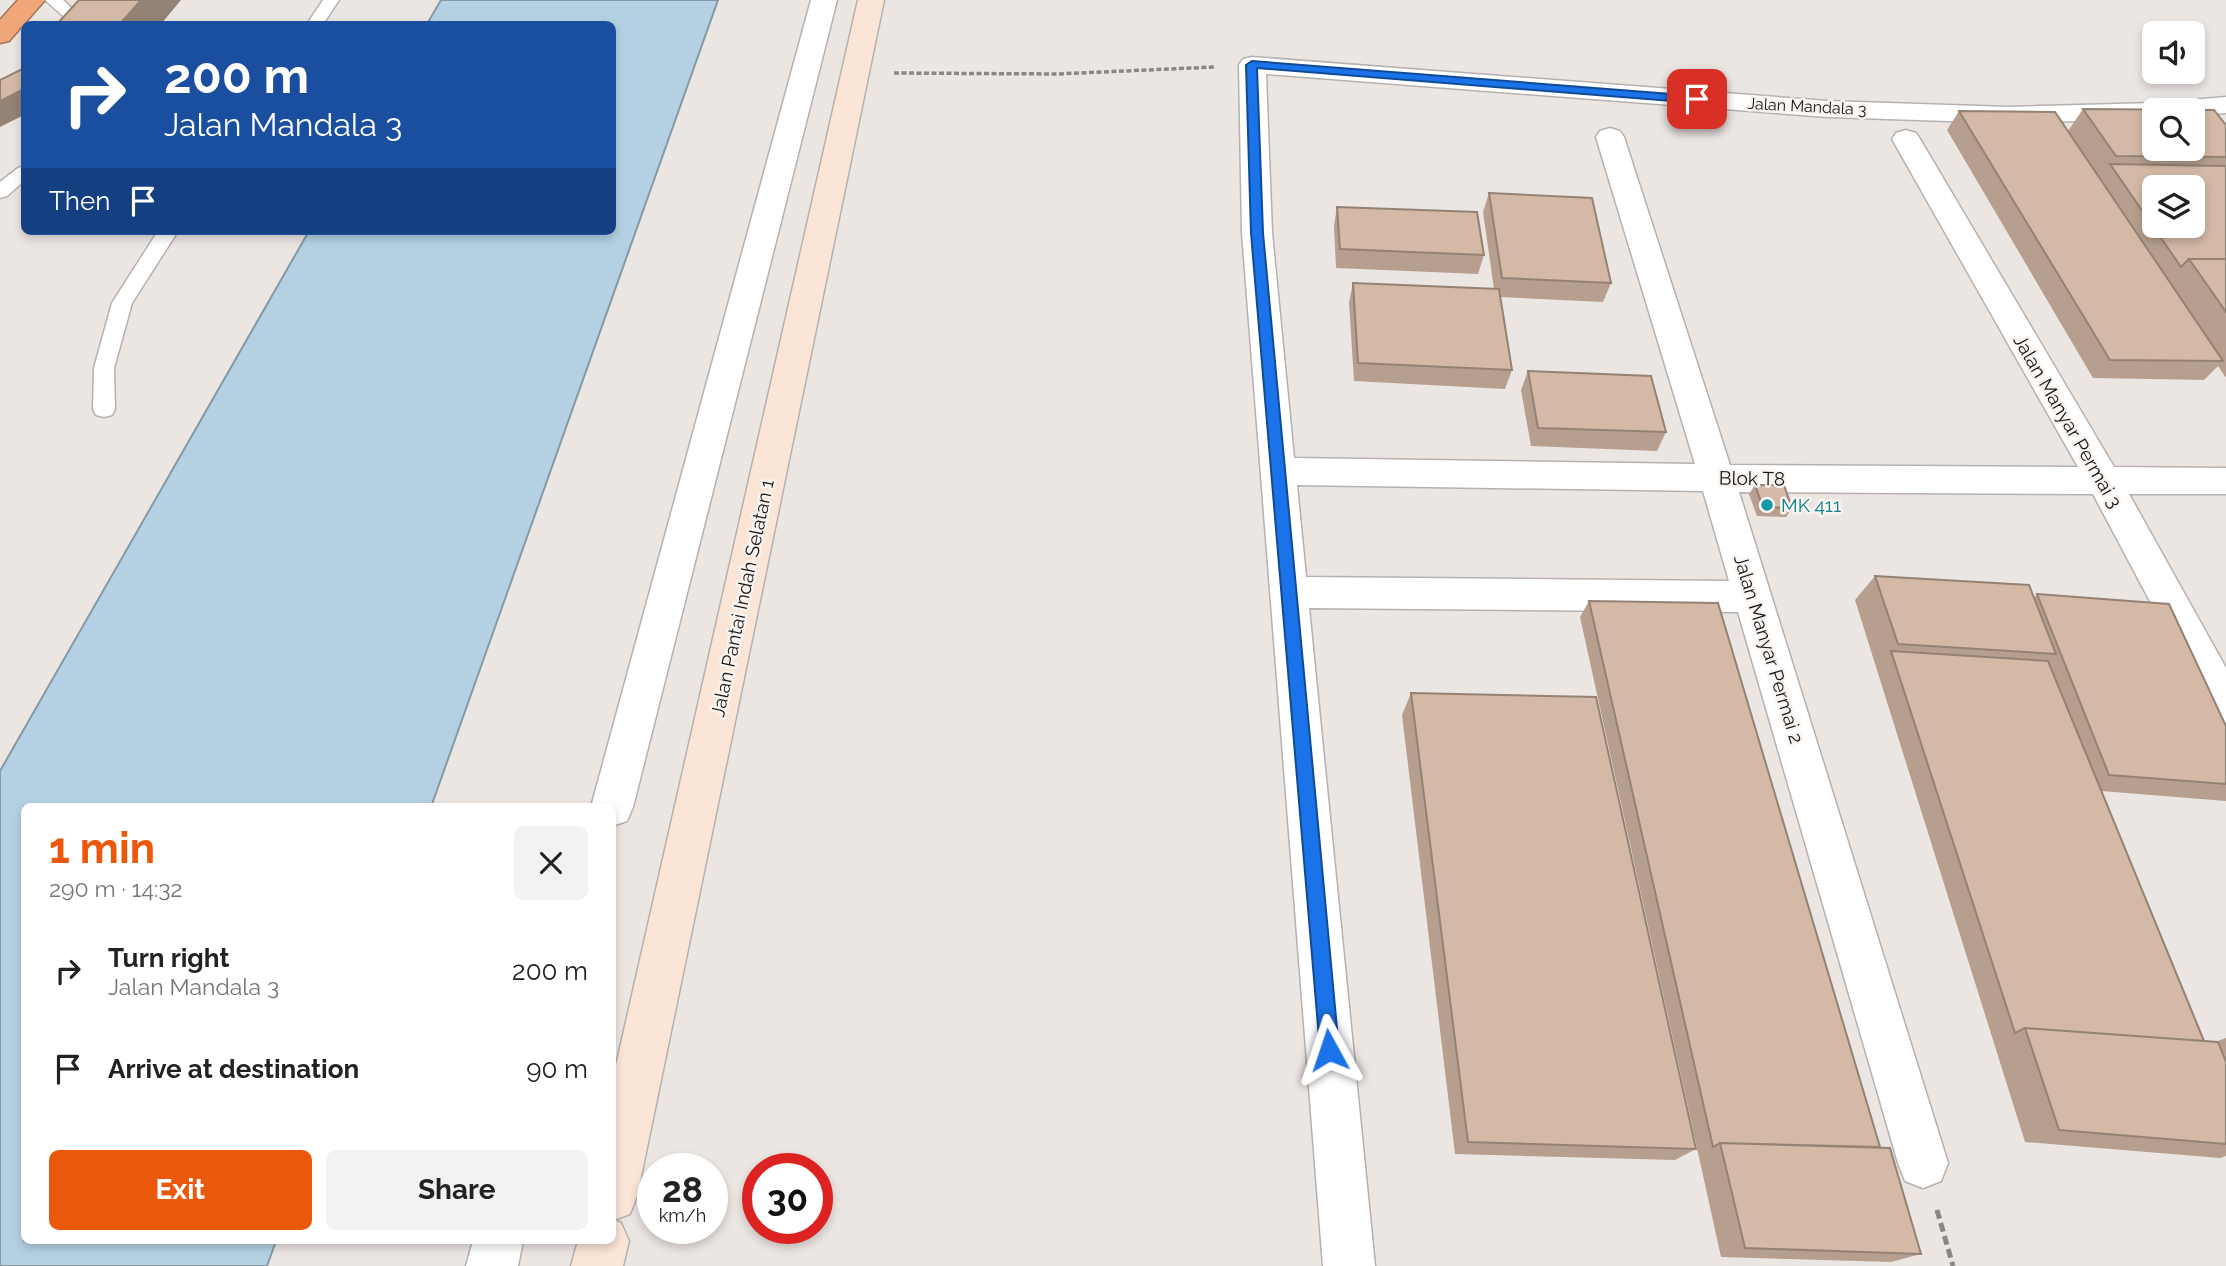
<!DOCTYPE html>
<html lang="en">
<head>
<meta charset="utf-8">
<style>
  body { margin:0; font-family:Raleway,sans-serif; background:#f2f2f2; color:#222; height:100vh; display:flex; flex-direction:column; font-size:26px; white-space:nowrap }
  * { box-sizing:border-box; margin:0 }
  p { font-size:23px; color:#767676 }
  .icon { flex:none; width:38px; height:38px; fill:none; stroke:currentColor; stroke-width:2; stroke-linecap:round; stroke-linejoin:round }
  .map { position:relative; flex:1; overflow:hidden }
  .drawer { position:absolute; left:21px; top:803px; width:595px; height:441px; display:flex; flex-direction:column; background:#fff; border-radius:10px; box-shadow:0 4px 10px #0003 }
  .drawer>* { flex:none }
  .top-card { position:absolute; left:21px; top:21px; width:595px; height:214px; border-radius:10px; box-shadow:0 4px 10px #0003; background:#1a4fa0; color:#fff; overflow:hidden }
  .tools { position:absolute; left:2142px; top:21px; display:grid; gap:14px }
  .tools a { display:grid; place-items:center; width:63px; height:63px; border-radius:10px; background:#fff; box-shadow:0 4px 10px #0003; font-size:35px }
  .speed { position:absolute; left:637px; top:1153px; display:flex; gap:14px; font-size:35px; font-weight:700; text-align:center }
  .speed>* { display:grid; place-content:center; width:91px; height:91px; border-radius:50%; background:#fff; box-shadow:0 4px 10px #0003; line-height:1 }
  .speed small { font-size:18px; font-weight:400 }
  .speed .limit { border:10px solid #d22; background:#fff; color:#111 }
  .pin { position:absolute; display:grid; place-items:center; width:60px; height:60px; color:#fff; margin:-30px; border-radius:14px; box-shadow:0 4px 10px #0006 }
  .me { position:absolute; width:77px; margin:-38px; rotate:355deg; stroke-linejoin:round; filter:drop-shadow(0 0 5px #0008) }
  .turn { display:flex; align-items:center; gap:24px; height:147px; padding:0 28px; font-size:32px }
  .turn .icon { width:91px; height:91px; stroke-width:2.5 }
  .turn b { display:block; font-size:49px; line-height:60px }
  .then { display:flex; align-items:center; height:66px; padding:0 28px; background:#0003; gap:14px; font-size:26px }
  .round { display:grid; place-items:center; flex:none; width:74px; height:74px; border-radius:10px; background:#f2f2f2 }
  .head { display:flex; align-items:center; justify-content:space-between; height:119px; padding:0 28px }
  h1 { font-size:42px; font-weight:700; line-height:52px; color:#ea580c }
  .button { display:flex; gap:14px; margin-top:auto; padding:14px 28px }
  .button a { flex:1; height:80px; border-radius:10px; background:#ea580c; color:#fff; font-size:28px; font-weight:700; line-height:80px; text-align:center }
  .button a+a { background:#f2f2f2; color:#222 }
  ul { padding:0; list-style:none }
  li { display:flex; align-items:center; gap:21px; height:98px; padding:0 28px }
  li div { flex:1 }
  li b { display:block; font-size:26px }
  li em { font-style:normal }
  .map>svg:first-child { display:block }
  .water { fill:#b4d1e3; stroke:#8599a5; stroke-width:2 }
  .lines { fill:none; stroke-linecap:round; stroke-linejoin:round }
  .lane-casing { stroke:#b6b1ae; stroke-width:3 }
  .street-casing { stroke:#b6b1ae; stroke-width:3 }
  .secondary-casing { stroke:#b6b1ae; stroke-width:3 }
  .highway-casing { stroke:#a47457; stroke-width:3 }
  .path-far1 { stroke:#8b8785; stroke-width:3.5; stroke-dasharray:5 2.5; stroke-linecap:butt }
  .path { stroke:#8b8785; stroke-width:5; stroke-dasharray:9 4.5; stroke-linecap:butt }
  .lane { fill:#fff; fill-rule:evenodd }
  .street { fill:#fff; fill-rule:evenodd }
  .secondary { fill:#fae5d7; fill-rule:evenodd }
  .highway { fill:#f0a77a; fill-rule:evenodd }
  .wall { fill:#b69f8f }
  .shaded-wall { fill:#948274 }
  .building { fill:#d4b9a6; stroke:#948274; stroke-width:2; fill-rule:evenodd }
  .route { fill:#1a73e8; stroke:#114b97; stroke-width:2 }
  .culture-dot { fill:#0f9aa8; stroke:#f9f4f0; stroke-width:2.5 }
  .labels { text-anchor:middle; stroke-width:5; stroke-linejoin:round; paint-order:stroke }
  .far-street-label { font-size:16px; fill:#181615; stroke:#f9f4f0 }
  .street-label { font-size:19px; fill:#181615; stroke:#f9f4f0 }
  .culture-label { font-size:19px; fill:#0d838f; stroke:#f9f4f0; text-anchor:start }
</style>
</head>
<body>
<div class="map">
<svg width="2226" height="1266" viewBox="0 0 2226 1266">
  <rect width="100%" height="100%" fill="#ece6e3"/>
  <path class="water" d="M441 0H718L431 807H24V1241H276L267 1266H0V771L309 231H612V24H427Z"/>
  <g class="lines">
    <g class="lane-casing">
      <path id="lane" d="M45 0H63L89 24H72Z
        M323 0H339L323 24H307Z
        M24 166V181L7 196 0 198V182L18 168Z
        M158 231H178L132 303 114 368 115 409 112 415 104 417 96 415 93 409 94 368 112 303Z"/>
    </g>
    <g class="street-casing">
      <path id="street" d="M811 0H837L633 807 627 821 612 826V807H591Z
        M1252 57 1828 101 2009 107 2155 103 2226 97V113L2193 116V110H2154V119L2009 123 1828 117 1266 74 1272 233 1294 458 1695 464 1596 137 1600 131 1610 128 1620 131 1624 137 1730 465 2078 467 1892 139 1896 133 1906 130 1916 133 1920 139 2114 467 2226 468V494H2129L2226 668V723L2212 718 2093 494 1739 492 1948 1163 1941 1181 1923 1188 1905 1181 1898 1163 1738 612 1309 608 1375 1266H1323L1242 233 1239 65 1243 59ZM1297 485 1703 491 1729 581 1306 577Z
        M473 1241H523L518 1266H466Z"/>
    </g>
    <g class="secondary-casing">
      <path id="secondary" d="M858 0H884L637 1196 630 1214 614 1220 621 1223 629 1241 623 1266H571L578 1241H612V1083Z"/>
    </g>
    <g class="highway-casing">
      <path id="highway" d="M18 0H45L9 41 0 43V20Z"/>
    </g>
    <path class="path-far1" d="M894 73 1057 74 1214 67"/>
    <path class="path" d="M1937 1210 1953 1266"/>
    <use href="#lane" class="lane"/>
    <use href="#street" class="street"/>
    <use href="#secondary" class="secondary"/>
    <use href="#highway" class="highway"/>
  </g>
  <path class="wall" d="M2083 109 2226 125V378L2218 366 2204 380 2093 378 1947 130 1959 111 2068 131Z
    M1489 193 1611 283 1603 302 1500 297 1512 370 1505 389 1354 381 1349 302 1353 283 1494 289 1483 212Z
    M1337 207 1484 255 1478 274 1336 268 1334 226Z
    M1528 371 1666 432 1657 451 1531 446 1521 390Z
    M1755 485 1792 508 1786 517 1757 516 1749 494Z
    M1875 576 2034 598 2037 594 2226 726V801L2101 791 2204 1041 2215 1042 2226 1038V1156L2220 1158 2025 1142 1855 600Z
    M1589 601 1880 1147 1921 1254 1891 1262 1721 1257 1580 617Z
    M1411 693 1696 1149 1675 1160 1455 1154 1402 715Z"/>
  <path class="shaded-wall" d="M141 0H181L161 24H120Z
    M24 89V115L0 127V101Z"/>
  <path class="building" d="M79 0H141L120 24H57Z
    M24 68V89L0 101V80Z
    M2083 109 2214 110 2226 125V157L2116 156ZM2154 110H2193V149H2154Z
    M1959 111 2055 112 2223 361 2110 360Z
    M2110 164 2226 166V259H2189L2181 267ZM2154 187H2193V226H2154Z
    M1489 193 1592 198 1611 283 1502 278Z
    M1337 207 1477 212 1484 255 1340 249Z
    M2189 259H2226V312Z
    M1353 283 1499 289 1512 370 1358 363Z
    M1528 371 1651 376 1666 432 1538 428Z
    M1755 485H1784L1792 508 1763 507Z
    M1875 576 2029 585 2056 654 1898 644Z
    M2037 594 2169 604 2226 726V784L2109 775Z
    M1589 601 1718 603 1880 1147 1720 1143 1713 1147Z
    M1891 651 2048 661 2204 1041 2025 1028 2015 1033Z
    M1411 693 1596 697 1696 1149 1468 1142Z
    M2025 1028 2218 1042 2226 1062V1144L2059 1130Z
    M1720 1143 1890 1148 1921 1254 1745 1248Z"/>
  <path class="route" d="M1252 61 1697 96 1702 99 1697 103 1257 68 1263 233 1339 1050 1336 1057 1329 1060 1323 1057 1320 1050 1251 233 1246 65Z"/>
  <circle class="culture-dot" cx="1767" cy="505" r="7"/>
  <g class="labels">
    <g class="far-street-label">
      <text transform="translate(1807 106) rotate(3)" y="6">Jalan Mandala 3</text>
    </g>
    <g class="street-label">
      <text transform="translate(2068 421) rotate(60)" y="7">Jalan Manyar Permai 3</text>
      <text transform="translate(1752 478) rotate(1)" y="7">Blok T8</text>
      <text transform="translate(742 598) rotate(-78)" y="7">Jalan Pantai Indah Selatan 1</text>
      <text transform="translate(1769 649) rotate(73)" y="7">Jalan Manyar Permai 2</text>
    </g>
    <g class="culture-label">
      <text x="1781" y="512">MK 411</text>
    </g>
  </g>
</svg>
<div class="tools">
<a><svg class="icon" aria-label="sound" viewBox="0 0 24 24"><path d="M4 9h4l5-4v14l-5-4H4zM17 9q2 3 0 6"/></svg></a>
<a><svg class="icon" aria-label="search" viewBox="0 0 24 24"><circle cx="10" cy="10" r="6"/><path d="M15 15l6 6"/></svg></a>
<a><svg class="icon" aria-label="layers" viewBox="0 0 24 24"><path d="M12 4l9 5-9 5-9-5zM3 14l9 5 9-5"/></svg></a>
</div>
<div class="speed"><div>28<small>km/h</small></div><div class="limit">30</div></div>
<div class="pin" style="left:1697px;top:99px;background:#d93025"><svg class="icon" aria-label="arrive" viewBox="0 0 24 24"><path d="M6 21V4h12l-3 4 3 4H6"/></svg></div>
<svg class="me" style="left:1329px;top:1050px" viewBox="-20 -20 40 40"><path d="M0-17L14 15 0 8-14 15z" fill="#1a73e8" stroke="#fff" stroke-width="4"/></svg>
<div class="top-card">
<div class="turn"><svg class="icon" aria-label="right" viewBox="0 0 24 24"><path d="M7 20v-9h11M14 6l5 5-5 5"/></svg><div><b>200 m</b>Jalan Mandala 3</div></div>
<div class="then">Then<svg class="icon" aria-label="arrive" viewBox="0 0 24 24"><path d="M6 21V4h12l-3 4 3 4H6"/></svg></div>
</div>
<section class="drawer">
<div class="head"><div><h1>1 min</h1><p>290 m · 14:32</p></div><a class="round"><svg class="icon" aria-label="close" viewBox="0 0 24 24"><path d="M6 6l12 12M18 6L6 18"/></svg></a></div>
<ul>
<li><svg class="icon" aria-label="right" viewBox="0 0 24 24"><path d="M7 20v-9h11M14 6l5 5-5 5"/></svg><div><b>Turn right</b><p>Jalan Mandala 3</p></div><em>200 m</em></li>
<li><svg class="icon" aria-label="arrive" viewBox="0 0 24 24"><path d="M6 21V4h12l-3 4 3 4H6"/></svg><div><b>Arrive at destination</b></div><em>90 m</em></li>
</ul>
<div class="button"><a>Exit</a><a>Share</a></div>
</section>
</div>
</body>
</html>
